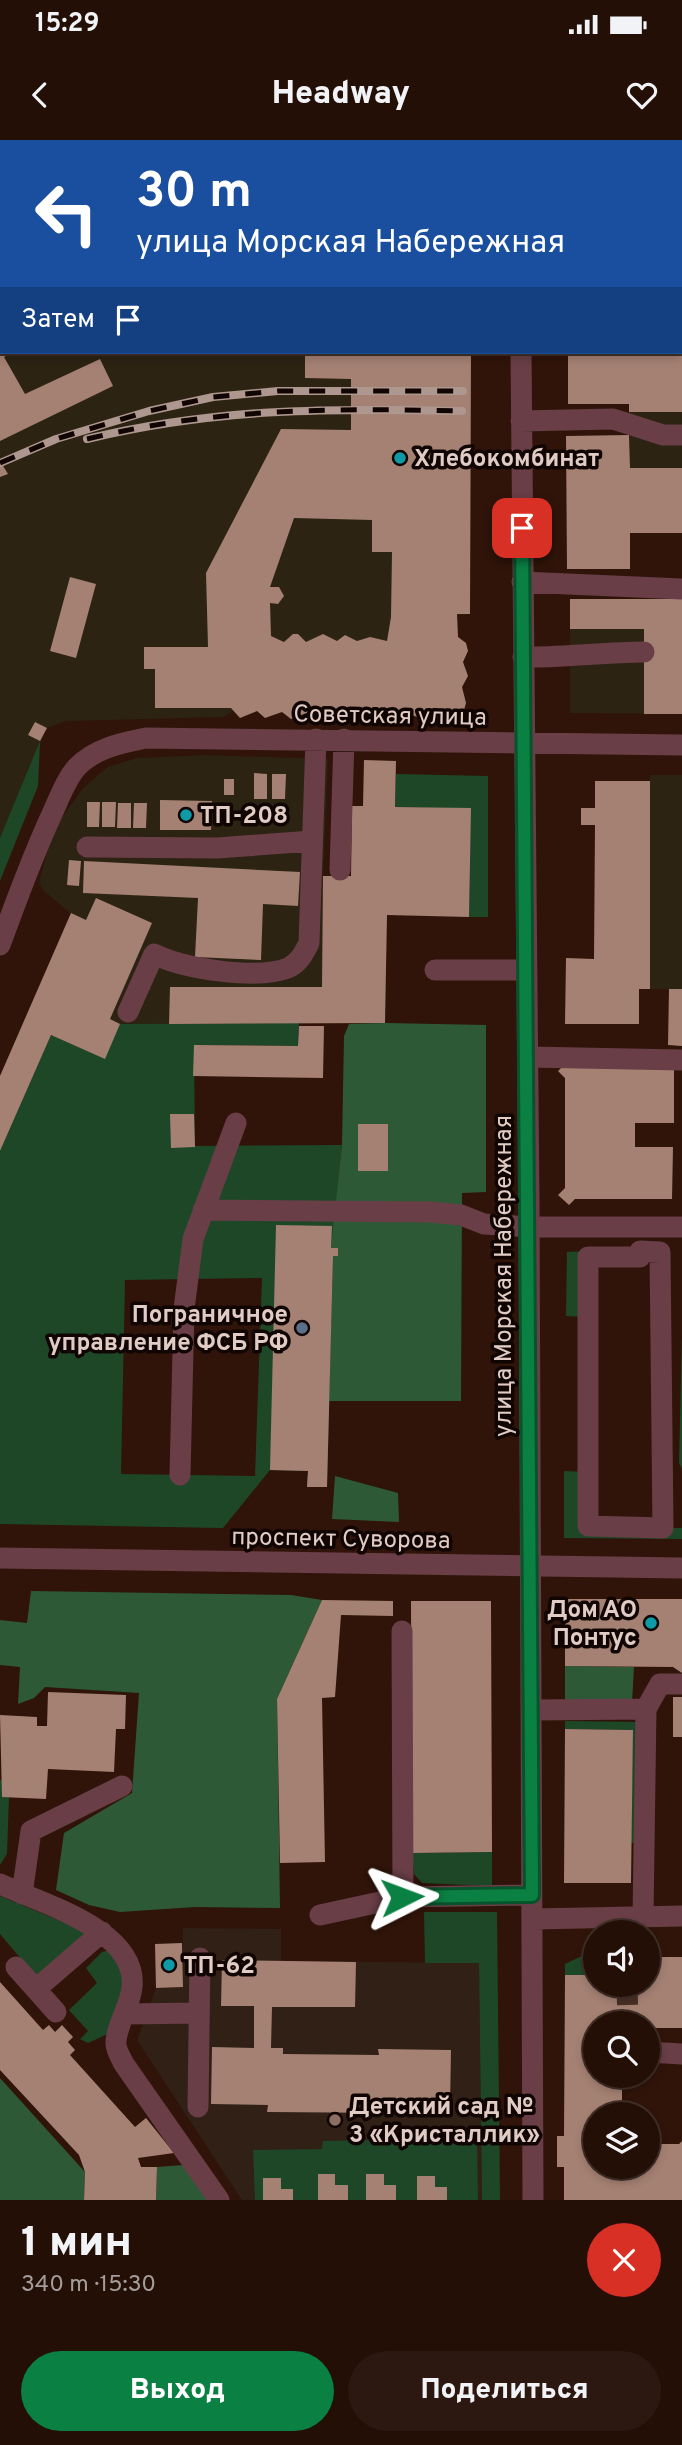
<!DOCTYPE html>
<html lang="ru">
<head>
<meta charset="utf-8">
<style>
  body { margin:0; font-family:Overpass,sans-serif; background:#2c1811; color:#f1f3f6; height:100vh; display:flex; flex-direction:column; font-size:26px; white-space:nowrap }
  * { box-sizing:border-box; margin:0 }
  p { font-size:23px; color:#a39c9b }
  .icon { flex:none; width:38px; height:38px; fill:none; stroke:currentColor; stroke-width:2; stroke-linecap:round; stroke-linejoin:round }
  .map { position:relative; height:2060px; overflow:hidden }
  .details { display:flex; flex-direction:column; background:#240f07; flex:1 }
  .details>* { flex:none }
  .banner { position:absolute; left:0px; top:0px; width:682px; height:214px; box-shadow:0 4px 10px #0003,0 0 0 2px #412f28; background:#1a4fa0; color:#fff; overflow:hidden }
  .buttons { position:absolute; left:583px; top:1780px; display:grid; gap:14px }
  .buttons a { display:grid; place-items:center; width:77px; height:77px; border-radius:50%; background:#240f07; box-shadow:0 4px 10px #0003,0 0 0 2px #412f28; font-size:35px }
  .pin { position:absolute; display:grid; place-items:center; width:60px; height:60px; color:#fff; margin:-30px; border-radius:14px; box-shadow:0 4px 10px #0006 }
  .me { position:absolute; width:77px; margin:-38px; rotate:87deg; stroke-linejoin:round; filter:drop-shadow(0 0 5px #0008) }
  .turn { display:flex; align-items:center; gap:24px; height:147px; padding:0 21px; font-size:32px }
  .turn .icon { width:91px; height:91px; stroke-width:2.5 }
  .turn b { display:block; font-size:49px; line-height:60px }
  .then { display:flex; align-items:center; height:66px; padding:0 21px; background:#0003; gap:14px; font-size:26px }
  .round { display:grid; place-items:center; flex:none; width:74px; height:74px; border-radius:37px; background:#2c1811 }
  .head { display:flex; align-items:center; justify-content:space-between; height:119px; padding:0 21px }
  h1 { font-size:42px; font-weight:800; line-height:52px }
  .button { display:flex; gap:14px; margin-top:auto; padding:14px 21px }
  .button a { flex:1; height:80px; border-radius:42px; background:#0b8043; color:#fff; font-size:28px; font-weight:800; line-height:80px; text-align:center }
  .button a+a { background:#2c1811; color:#f1f3f6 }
  .status { display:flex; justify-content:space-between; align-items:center; height:49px; padding:0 35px; background:#240f07; direction:ltr }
  .status svg { height:19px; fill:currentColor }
  header { display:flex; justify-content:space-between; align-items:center; height:91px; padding:0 21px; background:#240f07; font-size:32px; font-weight:800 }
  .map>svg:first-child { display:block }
  .industrial { fill:#2c2313 }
  .education { fill:#302016 }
  .green { fill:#1e4728; fill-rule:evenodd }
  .forest { fill:#2e5937 }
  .building { fill:#a58173; fill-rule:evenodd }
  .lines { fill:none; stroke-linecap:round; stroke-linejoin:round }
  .minor-tunnel { stroke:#4a3025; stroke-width:21; stroke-dasharray:21 10; stroke-linecap:butt }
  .minor { stroke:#693e46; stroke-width:21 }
  .rail-casing { stroke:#ae978f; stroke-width:8 }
  .rail { stroke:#100502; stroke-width:5; stroke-dasharray:16; stroke-linecap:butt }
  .route-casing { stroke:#07532c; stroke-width:18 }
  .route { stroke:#0b8043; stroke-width:12 }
  .culture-dot { fill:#0f9aa8; stroke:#100502; stroke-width:2.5 }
  .service-dot { fill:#5c6f8a; stroke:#100502; stroke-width:2.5 }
  .education-dot { fill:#8d6e63; stroke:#100502; stroke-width:2.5 }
  .labels { text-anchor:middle; stroke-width:7; stroke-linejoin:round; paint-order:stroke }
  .poi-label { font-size:24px; font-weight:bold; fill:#e0ccc5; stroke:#100502; text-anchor:start }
  .street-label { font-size:24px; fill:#e0ccc5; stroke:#100502 }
</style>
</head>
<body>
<div class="status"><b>15:29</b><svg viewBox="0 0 49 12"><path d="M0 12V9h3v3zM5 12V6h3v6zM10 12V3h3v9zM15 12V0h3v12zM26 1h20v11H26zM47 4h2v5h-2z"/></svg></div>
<header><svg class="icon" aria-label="back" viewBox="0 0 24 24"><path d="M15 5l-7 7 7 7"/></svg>Headway<svg class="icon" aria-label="heart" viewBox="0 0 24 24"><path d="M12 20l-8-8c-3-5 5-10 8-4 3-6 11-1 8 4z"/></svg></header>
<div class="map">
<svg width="682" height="2060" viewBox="0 0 682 2060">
  <rect width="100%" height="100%" fill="#301409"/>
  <path class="industrial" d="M0 0H174L2 2V212H471L470 474 457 475 458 497 468 511 463 522 468 536 462 548 466 563 461 574 445 579 438 575 420 578 404 574 394 579 385 573 369 577 356 573 343 579 335 573 321 579 309 572 291 579 282 572 265 578 257 571 240 578 233 571 223 577 66 581 47 588 0 698Z
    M281 0H476L284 2Z
    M681 153 682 328H630L629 264H568V212H681Z
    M570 459H682V574L570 573Z
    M206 615 328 619 323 736 387 775 385 883 120 884 105 919 51 895 0 1011V936L71 774 43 750 39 742 53 690 83 648 108 627 137 618Z
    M650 635H682V849H650Z"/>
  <path class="education" d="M183 1788 281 1789V1821L479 1823 482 2060H242L137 1900 156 1848 183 1847Z"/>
  <path class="green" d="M40 601 38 646 0 741V698Z
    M396 634 488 636V777H469L470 669 395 667Z
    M299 883 298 906 194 905 195 1006 342 1005 332 1108H338V1116H333L327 1347H307L308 1331 270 1330 223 1388 0 1384V1011L51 895 104 918 120 884ZM262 1138 255 1336 121 1334 125 1140Z
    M586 1111V1177L566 1176 567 1112Z
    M682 1194V1329L679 1323Z
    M564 1331 586 1332V1388H682V1399L564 1398Z
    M565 1581 639 1582 638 1703H631L633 1590 565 1589Z
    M0 1640H3L2 1657H9L7 1714 0 1725Z
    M492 1712V1746L422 1743 414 1734 412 1713Z
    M0 1756 82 1790 88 1793 38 1839 0 1794Z
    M424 1772H497L500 2060H482L479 1823H425Z
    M109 1810C135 1831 118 1867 110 1893L88 1903 80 1899 88 1891 69 1870 97 1843 86 1828 102 1812Z
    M588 1813H595V1835H565V1824Z
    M477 1998 478 2060H255L253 2010 322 2009 323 2001Z"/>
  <path class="forest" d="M385 883 486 885V1052L462 1053 461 1261H329L333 1116 338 1115V1108H331L342 1005 344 896 349 884Z
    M335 1336 398 1353 399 1382 332 1379Z
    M31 1451 291 1455 322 1460 277 1559 280 1768 195 1767 120 1772 89 1765 56 1750 64 1693 132 1653 139 1553 45 1547 34 1558 18 1564 20 1527 0 1525V1480L27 1483Z
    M565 1526 634 1527 632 1563H565Z
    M0 1938 85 2032 84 2060H0Z
    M183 2025 207 2060H156L157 2027Z"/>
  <path class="building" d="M0 212H14L4 217 25 254 100 219 113 246 0 301Z
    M305 212H471L470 474H457L458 497 466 503 468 511 463 522 468 536 462 547 466 563 464 570 454 578 445 579 439 575 420 578 409 574 394 579 385 573 369 577 356 573 343 579 336 573 321 579 309 572 291 579 282 572 265 578 257 571 240 578 231 568H155V529H144V507H208L206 433 281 289 351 290V239L305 238ZM294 378 372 380V412H392L391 477 387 501 370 497 357 501 345 495 337 501 323 494 306 502 298 494H293L284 502 271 496 270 463 278 464 284 456 279 447H270Z
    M568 212H682V272H629V264H568Z
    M629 295 630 328H682V393H630V429H567L566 296Z
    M0 321 8 334 0 337Z
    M70 437 96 444 76 518 50 511Z
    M570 459H682V574H644V489H570Z
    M35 582 47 588 40 601 28 595Z
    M364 620 396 621 395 667 471 668 469 777 387 775 385 883 169 884 170 847H322L323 736H351L352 666H363Z
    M254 633 267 634V659H254Z
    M272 634H286L285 659H272Z
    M224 639H234V655H224Z
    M595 641H650V849H639V884H565L566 818 594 819 595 685H581V668H595Z
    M160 660 212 661 211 690H160Z
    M87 662H100L99 687H87Z
    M102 662H116L115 687H102Z
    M118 663H131V688H117Z
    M134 663H147L146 688H133Z
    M69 720 81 721 79 746 67 745Z
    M84 721 300 732 298 766 263 764 261 820 195 817 198 758 83 753Z
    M96 758 152 783 110 879 120 884 105 919 51 895 0 1011V936L71 773 86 780Z
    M669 849H682V906L668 905Z
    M299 886H324L323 938 193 936 194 905 298 906Z
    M568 921 674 928V983H635V1007H673L672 1059H575L569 1065 558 1055 565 1048V938L558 931Z
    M170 974H194L195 1007 171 1008Z
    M358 984H388V1031H358Z
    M276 1085 332 1086 331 1108H338V1116H333L327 1347H307L308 1331 270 1330Z
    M565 1459H682V1533L673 1527 565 1526Z
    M322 1460 393 1461V1476L341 1475 335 1557 322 1558 325 1722 280 1723 277 1559Z
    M411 1461H491L492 1712 412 1713Z
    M48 1552 126 1555 125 1589H116L114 1632 48 1629 46 1659 2 1657 0 1575 37 1577V1586H47Z
    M673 1557H682V1597H673Z
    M565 1589 633 1590 631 1743H564Z
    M182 1803 183 1847 156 1848 155 1804Z
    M648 1817H682V1888H648V1883H595V1936H622V1974H595V2026H648V2004H679L682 2001V2060H564V2027H557V1996H564L565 1835H595V1844H648Z
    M222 1820 356 1822 355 1867H272L271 1908H283V1914L379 1915 378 1909 451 1910 450 1967 395 1966V1973L267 1972 268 1965 211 1964 212 1907 254 1908V1866H221Z
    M0 1842 43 1890 49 1885 55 1892 62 1885 73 1897 68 1902 75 1910 70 1915 135 1987 146 1978 174 2013 138 2018 141 2027H157L156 2060H84L85 2032 79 2015 0 1930Z
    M318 2034H335V2045H348V2060H318Z
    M366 2034H384V2045H396V2060H366Z
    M417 2036H435V2047H447V2060H417Z
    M263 2038H281V2049H293V2060H263Z"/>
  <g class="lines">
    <path class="minor-tunnel" d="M627 1844 628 1883"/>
    <path class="minor" d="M18 2 19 0
      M523 2V0
      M0 43 2 39
      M681 84H682
      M521 212 529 1062 533 2060
      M521 281 613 279 663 295H682
      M522 442 682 449
      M523 517C564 518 603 512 644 512
      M87 707 217 708 312 701
      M340 730 344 599
      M0 805C16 761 32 717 52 674 59 659 66 639 77 627 95 608 122 603 146 598L682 605
      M435 830H527
      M128 872 154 814C184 829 257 840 288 828 299 823 304 813 309 803L316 599
      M528 917 682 920
      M203 1070 430 1072 461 1075 484 1084 529 1087H682
      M640 1111 660 1112 663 1388 588 1386V1117H640Z
      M180 1335 184 1169 193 1099 236 983
      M0 1418 682 1428
      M402 1491 403 1757
      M531 1570 646 1569
      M0 1744C39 1763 138 1789 132 1847 131 1864 115 1888 116 1904 116 1910 121 1918 124 1924L219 2060
      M22 1754 31 1691 122 1646
      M320 1775 403 1757 532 1755
      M643 1777 646 1569 660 1544H682
      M533 1779 682 1776
      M16 1827 56 1872
      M36 1849 102 1792
      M125 1874 199 1873
      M648 1912 682 1914
      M198 1967 200 1818"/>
    <g class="rail-casing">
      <path id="rail" d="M98 2 100 0
        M114 2 115 0
        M0 141 2 138
        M87 299C214 268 333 268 462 271
        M0 323 56 299 149 271 213 257 278 251H463"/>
    </g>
    <use href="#rail" class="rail"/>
  </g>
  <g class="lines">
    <g class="route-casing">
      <path id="route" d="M402 1757 532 1755 522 388"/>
    </g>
    <use href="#route" class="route"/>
  </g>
  <g class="culture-dot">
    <circle cx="400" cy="318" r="7"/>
    <circle cx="186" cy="675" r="7"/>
    <circle cx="651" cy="1483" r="7"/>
    <circle cx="169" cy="1825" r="7"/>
  </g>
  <circle class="service-dot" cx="302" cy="1188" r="7"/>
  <circle class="education-dot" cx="335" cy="1980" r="7"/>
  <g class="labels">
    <g class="poi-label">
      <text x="414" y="326">Хлебокомбинат</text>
      <text x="200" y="683">ТП-208</text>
      <text x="288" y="1182" text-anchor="end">Пограничное<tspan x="288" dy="28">управление ФСБ РФ</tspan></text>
      <text x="637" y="1477" text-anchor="end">Дом АО<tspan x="637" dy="28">Понтус</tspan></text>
      <text x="183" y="1833">ТП-62</text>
      <text x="349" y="1974">Детский сад №<tspan x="349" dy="28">3 «Кристаллик»</tspan></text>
    </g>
    <g class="street-label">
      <text transform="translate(390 575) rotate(1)" y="8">Советская улица</text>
      <text transform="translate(503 1136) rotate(-90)" y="8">улица Морская Набережная</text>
      <text transform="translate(341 1398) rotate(1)" y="8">проспект Суворова</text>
    </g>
  </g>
</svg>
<div class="buttons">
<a><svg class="icon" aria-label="sound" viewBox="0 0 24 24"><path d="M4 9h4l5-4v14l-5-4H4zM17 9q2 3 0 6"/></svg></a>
<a><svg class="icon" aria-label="search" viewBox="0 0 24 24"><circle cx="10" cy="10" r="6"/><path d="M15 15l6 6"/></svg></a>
<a><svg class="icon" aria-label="layers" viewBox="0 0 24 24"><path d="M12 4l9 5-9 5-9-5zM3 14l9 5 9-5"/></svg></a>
</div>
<div class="pin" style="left:522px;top:388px;background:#d93025"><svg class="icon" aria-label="arrive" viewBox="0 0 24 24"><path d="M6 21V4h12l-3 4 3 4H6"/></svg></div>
<svg class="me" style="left:402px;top:1757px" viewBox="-20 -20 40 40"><path d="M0-17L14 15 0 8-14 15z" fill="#0b8043" stroke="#fff" stroke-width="4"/></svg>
<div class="banner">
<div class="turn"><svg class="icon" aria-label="left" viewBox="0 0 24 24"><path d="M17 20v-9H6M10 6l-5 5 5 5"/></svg><div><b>30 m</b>улица Морская Набережная</div></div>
<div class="then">Затем<svg class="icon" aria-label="arrive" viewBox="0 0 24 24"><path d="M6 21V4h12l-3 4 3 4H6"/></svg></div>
</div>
</div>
<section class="details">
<div class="head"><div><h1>1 мин</h1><p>340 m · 15:30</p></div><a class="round" style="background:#d93025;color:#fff"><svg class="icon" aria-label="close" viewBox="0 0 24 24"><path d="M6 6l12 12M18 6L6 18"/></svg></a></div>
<div class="button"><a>Выход</a><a>Поделиться</a></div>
</section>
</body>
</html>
